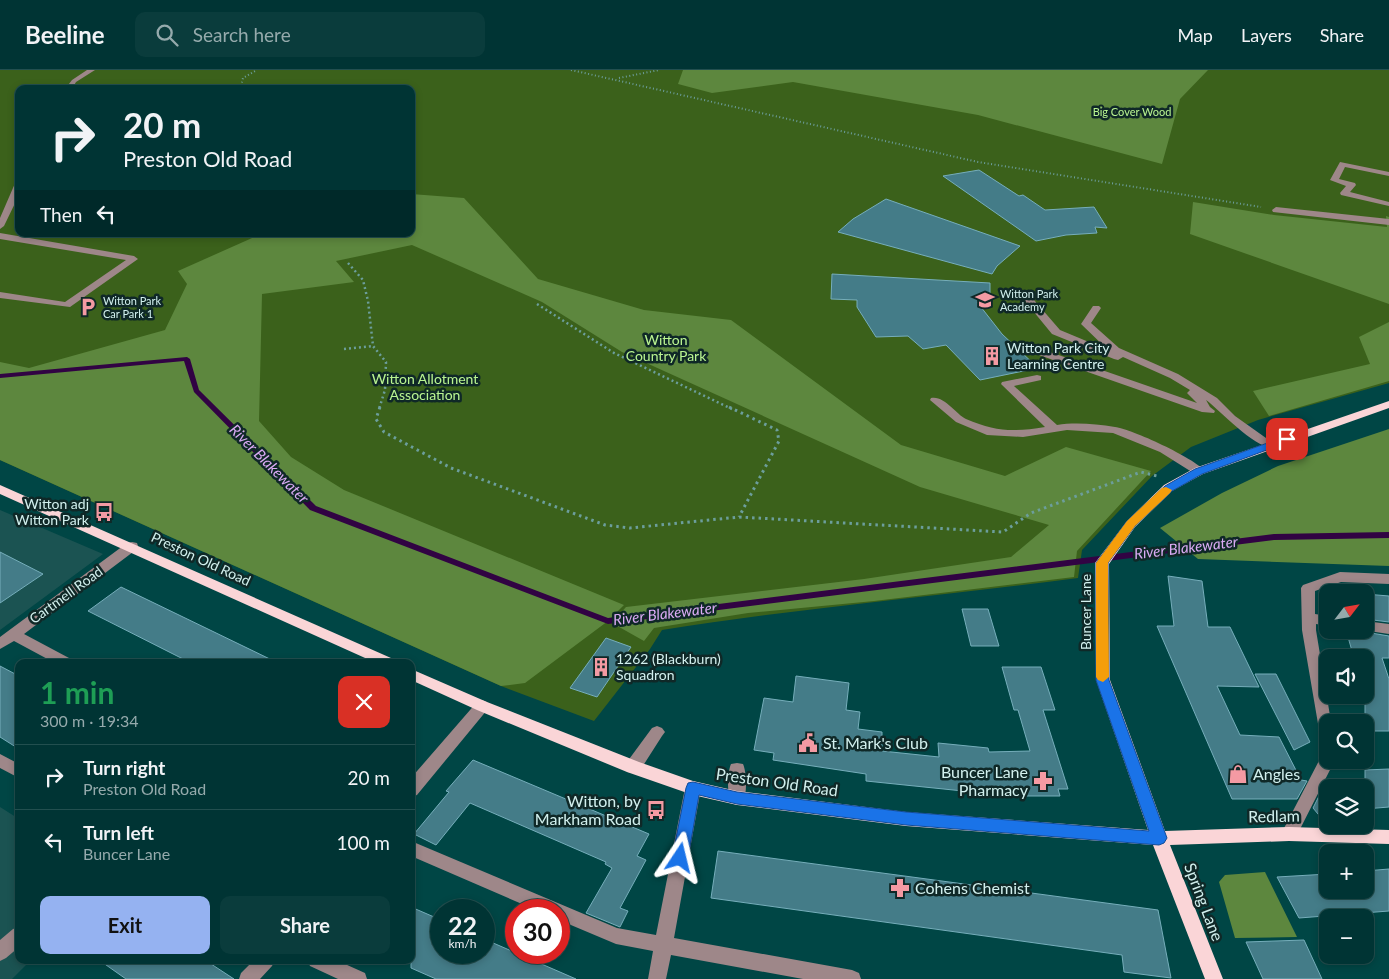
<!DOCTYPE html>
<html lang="en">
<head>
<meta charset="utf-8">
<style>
  body { margin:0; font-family:Lato,sans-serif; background:#0a3c3c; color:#f1f3f6; height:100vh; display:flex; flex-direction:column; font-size:19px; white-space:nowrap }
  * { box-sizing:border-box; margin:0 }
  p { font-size:16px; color:#95aaac }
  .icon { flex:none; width:28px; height:28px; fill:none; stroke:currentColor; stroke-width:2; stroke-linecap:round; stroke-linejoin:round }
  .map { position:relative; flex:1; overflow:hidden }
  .drawer { position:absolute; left:15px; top:589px; width:400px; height:305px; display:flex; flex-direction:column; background:#003434; border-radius:10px; box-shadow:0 2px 8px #0003,0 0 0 1px #224f4f }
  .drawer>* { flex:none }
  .guide { position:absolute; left:15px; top:15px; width:400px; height:152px; border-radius:10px; box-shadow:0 2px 8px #0003,0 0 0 1px #224f4f; background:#003434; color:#f1f3f6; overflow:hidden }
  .needle { width:32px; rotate:59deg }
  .tools { position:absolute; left:1319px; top:514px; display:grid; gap:10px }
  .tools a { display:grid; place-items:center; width:55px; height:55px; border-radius:10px; background:#003434; box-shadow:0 2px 8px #0003,0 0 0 1px #224f4f; font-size:25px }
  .speed { position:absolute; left:430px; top:829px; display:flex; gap:10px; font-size:25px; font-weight:700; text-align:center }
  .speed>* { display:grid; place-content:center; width:65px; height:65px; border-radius:50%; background:#003434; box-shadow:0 2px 8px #0003,0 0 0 1px #224f4f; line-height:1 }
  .speed small { font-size:12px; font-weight:400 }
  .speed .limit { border:8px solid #d22; background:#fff; color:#111 }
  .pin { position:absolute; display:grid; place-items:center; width:42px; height:42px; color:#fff; margin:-21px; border-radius:10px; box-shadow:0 2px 8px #0006 }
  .me { position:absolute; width:55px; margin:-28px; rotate:10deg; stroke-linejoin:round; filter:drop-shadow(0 0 4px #0008) }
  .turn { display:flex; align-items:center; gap:18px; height:105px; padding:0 25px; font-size:22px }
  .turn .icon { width:65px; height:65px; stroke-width:2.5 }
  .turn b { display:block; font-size:35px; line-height:42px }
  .then { display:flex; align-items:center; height:48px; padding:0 25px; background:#0003; gap:10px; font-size:19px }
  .round { display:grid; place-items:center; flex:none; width:52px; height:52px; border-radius:10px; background:#0a3c3c }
  .headline { display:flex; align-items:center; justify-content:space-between; height:85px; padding:0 25px }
  h1 { font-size:30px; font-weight:700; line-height:38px; color:#1e9e55 }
  .primary-button { display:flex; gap:10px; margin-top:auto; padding:10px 25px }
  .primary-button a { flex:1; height:58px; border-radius:10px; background:#95b2f1; color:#111; font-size:20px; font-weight:700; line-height:58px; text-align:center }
  .primary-button a+a { background:#0a3c3c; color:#f1f3f6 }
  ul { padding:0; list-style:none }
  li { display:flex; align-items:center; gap:15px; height:65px; padding:0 25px; border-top:1px solid #224f4f }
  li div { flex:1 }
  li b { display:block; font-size:19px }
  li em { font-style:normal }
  header { display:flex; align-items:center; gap:30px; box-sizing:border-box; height:70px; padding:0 25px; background:#003434; border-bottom:1px solid #224f4f }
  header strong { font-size:24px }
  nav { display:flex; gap:28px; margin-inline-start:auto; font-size:18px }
  .search { width:350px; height:45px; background:#0a3c3c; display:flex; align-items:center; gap:12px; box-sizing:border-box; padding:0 18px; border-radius:10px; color:#95aaac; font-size:19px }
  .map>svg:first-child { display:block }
  .built { fill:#1b5352 }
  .green { fill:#3b611b; fill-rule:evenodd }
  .forest { fill:#5d873e }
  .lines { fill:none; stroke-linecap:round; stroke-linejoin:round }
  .stream { fill:#310343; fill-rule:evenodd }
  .building { fill:#447c88; stroke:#76aebb }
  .path-far2 { stroke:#6c9e9c; stroke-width:2; stroke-dasharray:1 2.5; stroke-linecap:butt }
  .path-far1 { stroke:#6c9e9c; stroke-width:2.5; stroke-dasharray:2 3; stroke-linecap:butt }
  .path { stroke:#6c9e9c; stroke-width:3; stroke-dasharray:2.5 4; stroke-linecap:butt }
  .minor { fill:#9e8789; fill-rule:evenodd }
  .major { fill:#fad5d7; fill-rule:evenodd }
  .route { fill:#1a73e8; stroke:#114b97 }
  .slow { fill:#f59e0b }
  .labels { text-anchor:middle; stroke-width:5; stroke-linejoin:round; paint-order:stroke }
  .far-park-label { font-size:11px; fill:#baf591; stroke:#0f2827 }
  .far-poi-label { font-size:11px; fill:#d2f0ee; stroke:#0f2827; text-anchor:start }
  .park-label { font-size:14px; fill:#baf591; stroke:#0f2827 }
  .poi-label { font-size:14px; fill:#d2f0ee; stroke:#0f2827; text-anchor:start }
  .street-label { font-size:14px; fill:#d2f0ee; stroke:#0f2827 }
  .water-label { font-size:15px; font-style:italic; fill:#dbabf5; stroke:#0f2827 }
  .near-poi-label { font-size:16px; fill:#d2f0ee; stroke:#0f2827; text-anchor:start }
  .near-street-label { font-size:16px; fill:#d2f0ee; stroke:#0f2827 }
</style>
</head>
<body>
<header>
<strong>Beeline</strong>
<div class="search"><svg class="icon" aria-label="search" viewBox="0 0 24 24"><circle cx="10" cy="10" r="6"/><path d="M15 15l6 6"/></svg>Search here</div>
<nav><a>Map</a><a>Layers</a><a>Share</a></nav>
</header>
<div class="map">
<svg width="1389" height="909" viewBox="0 0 1389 909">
  <rect width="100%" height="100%" fill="#004645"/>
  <path class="built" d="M0 440 103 484 0 560Z
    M0 737 19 749V890H31L12 909H0Z"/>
  <path class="green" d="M0 0H1389V313L1258 350 1191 377 1152 406 1082 480 1078 508C939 526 800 538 662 560L650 579 594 651 501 616 0 390ZM19 19H411V164H19Z"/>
  <path class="forest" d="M683 0H1208L1180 29 1162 94 978 45 793 12 712 23 678 14Z
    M411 124 464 128 538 209 644 240 731 250 901 375 1005 406 1066 377 1151 401 1077 481 1074 507 874 531 748 543 654 558 644 571 612 553 626 537 864 509 1011 487 1049 455 920 417 622 282 542 232 412 175 336 191 354 212 262 224 259 351 291 387 344 420 624 535 608 551 525 613 501 616 0 390V292L29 298 165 260 187 214 178 201 261 164H411Z
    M1193 132 1274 145 1387 157 1386 146 1389 147V234L1190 164Z
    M1389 252V311L1269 346 1253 321 1370 294 1359 267Z
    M1389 359V496L1198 489 1160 458 1222 423 1278 396Z
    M1265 802 1297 867 1235 868 1219 812 1225 805Z"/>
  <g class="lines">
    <path class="stream" d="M187 287 190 289 199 320 316 436 608 548 1274 464 1389 462V468L1274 470 608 554 310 440 194 322 184 291 0 308V304Z"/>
  </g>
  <path class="building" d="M979 100 1019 126 1023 125 1045 140 1094 137 1107 158 1095 157 1097 163 1066 165 1036 171 943 106Z
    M886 129 1020 176 997 196 992 204 838 162 853 149Z
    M832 204 990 213V232H977L1002 264 1038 298 980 310 946 275 923 279 908 266 876 267 857 237V230L831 229Z
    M0 482 43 504 0 533Z
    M1168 506 1202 511 1208 557H1230L1259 617 1217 616 1240 665 1279 667 1301 710 1307 711 1297 729H1232L1157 556H1174Z
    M121 517 212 561 276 592H189L88 541Z
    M1365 524 1389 526V552L1365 549Z
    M962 539H988L999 576H971Z
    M1365 562 1389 566V588H1382L1389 609V661H1365V588H1354L1348 567 1365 569Z
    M606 568 631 577 597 627 570 618Z
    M0 596 19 606V679L0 667Z
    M1002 597H1041L1055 640H1043L1068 719H1058L1060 726H1007L1005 719H962L963 721 866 711V704L773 690 774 683 754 680 764 628 793 632 796 606 849 613 846 640 860 642 858 659 882 662V681L939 687 938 673 988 678 989 682 1030 681 1018 640H1014Z
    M1255 604H1276L1310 672 1294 680Z
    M473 690 649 764 637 786 646 790 620 838 628 841 620 857 586 843 612 798 605 794 606 792 470 733 436 775 414 764 449 722 446 721Z
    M1389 699V737L1365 739V700Z
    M1326 712H1328V756L1313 738Z
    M718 781 1158 840 1171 908 1124 902 1122 885 711 828Z
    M1389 799V841L1299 848 1277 807 1328 804V820H1365V801Z
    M411 837 441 850V882H484V869L576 909H436L411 898Z
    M1304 870 1322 909H1263L1246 872Z
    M99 890H205L234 909H126Z"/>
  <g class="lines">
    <path class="path-far2" d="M571 0 978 92 1261 137
      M619 8 659 0
      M241 16 243 8 257 0"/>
    <path class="path-far1" d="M348 193 363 210 368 231 373 276 386 292 385 320 379 339
      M537 234 614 283 732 339
      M344 279 373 276"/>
    <path class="path" d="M380 337 376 349 384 362 451 398 605 455 630 458 739 447 1003 462 1031 443 1141 402 1157 406
      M729 337 777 360 779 371 739 447"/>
    <path class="minor" d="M87 0H95L76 12 72 19H65L72 10Z
      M1340 92 1389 102V106L1345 97 1339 109 1355 113 1356 115 1350 122 1389 132V136L1341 125 1340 123 1346 116 1330 110Z
      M16 111H19V125L4 156 0 159V148Z
      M1276 137 1389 149V155L1273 142 1272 140Z
      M0 163 134 186 138 189 70 237 0 228V222L65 232 126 190 0 169Z
      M1025 222 1028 223 1060 260 1108 280 1081 254 1093 236H1099L1101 238 1091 253 1119 278 1178 304 1217 328 1235 346 1276 375 1274 377C1258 382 1220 340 1206 330L1210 337 1215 341 1214 343 1202 342 1039 285V281H1047L1197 333 1187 323 1190 320 1170 308 1123 287 1118 290 1114 289 1052 264 1020 225Z
      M1037 305 1041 306V310L1014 316 1057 355C1075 352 1096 354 1115 357 1132 359 1194 388 1205 401L1199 405 1195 404 1160 382 1113 363 1067 360 1023 367 987 365 956 352 930 330 931 328C944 325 956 344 966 349 996 362 1014 362 1045 357L1001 314 1002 312Z
      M132 472 137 473 138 476 137 479 24 564 69 588 71 592H53L14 571 0 579V567L127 473Z
      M1340 502 1389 504V514L1341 512 1315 521V544L1328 546V556L1316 554V560L1331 652H1328V690H1335L1295 769 1289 771 1283 769 1281 764 1323 683 1302 560 1301 518 1303 515Z
      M1365 551 1389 554V564L1362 560H1365Z
      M482 630 487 632 489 636 487 640 417 725 411 727V708L477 632Z
      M657 656 662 658 665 662 662 666 639 702 633 703 627 702 625 697 627 692 652 658Z
      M0 684 19 694V708L0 698Z
      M737 693 743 694C747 703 747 724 743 733L737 735 731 733C727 724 727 703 731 694Z
      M693 711 699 713 701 718 674 868 852 900 859 903 861 909H803L671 885 666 909H648L653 881 616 874 559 850V840H536L411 786V771L617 858 656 865 685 718 687 713Z
      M19 857V877L6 888 0 891V870L13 859Z
      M254 890H275L272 896 260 909H239L241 903Z
      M307 890H336L365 903 367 909H338L310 896Z"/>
    <path class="major" d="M1389 331V338L1203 404 1172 421 1135 457 1109 494 1110 610 1165 761 1289 757 1389 760V774L1289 771 1170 775 1223 909H1205L1153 775 906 756 737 735 693 725 627 702 477 640 411 610V599L487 632 639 692 693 711 737 721 906 742 1148 760 1096 610 1095 493 1127 451 1164 415 1195 398Z
      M0 415 391 588 393 592H374L0 424Z"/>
  </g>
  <path class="route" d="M1287 366 1292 369 1291 371 1202 404 1172 421 1135 456 1108 493 1109 610 1167 768 1164 773 1159 775 906 755 737 734 699 725 688 788 685 793 680 795 675 793 672 788 686 718 688 713 693 712 737 722 906 742 1149 761 1096 610V493L1127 451 1165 416 1195 399Z"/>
  <path class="slow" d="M1166 417 1172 420 1170 423 1135 456 1108 493 1109 607 1103 612 1098 610 1096 607V493L1127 451 1162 418Z"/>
  <defs>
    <g id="school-bare" transform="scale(1.5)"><path d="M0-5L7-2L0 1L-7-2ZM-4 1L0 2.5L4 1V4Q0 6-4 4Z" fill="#f49aa3" stroke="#0f2827" stroke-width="2.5" paint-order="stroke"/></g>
    <g id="parking-bare" transform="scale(1.5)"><path d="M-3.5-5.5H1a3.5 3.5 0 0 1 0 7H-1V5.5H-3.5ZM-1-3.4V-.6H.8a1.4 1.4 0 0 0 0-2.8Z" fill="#f49aa3" stroke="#0f2827" stroke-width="2.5" paint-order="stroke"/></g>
    <g id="building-bare" transform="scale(1.5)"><path d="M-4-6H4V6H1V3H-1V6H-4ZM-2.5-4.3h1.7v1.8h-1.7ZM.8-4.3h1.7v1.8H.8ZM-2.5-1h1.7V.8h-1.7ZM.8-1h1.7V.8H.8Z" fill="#f49aa3" stroke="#0f2827" stroke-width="2.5" paint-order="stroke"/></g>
    <g id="bus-bare" transform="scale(1.5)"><path d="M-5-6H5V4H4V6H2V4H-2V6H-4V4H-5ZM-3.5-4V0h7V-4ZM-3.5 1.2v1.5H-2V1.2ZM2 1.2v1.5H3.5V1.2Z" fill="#f49aa3" stroke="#0f2827" stroke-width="2.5" paint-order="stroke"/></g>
    <g id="civic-bare" transform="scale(1.5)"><path d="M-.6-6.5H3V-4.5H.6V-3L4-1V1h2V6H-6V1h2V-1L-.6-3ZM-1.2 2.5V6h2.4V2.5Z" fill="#f49aa3" stroke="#0f2827" stroke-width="2.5" paint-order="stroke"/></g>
    <g id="shop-bare" transform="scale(1.5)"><path d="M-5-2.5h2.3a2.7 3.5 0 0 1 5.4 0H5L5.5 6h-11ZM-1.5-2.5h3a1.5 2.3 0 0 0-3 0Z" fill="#f49aa3" stroke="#0f2827" stroke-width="2.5" paint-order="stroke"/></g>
    <g id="pharmacy-bare" transform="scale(1.5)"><path d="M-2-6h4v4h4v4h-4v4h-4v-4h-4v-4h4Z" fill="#f49aa3" stroke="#0f2827" stroke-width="2.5" paint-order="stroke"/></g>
  </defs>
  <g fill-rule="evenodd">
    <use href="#school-bare" x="985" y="230"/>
    <use href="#parking-bare" x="88" y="237"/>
    <use href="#building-bare" x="992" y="286"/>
    <use href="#bus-bare" x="104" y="442"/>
    <use href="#building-bare" x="601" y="597"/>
    <use href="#civic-bare" x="808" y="673"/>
    <use href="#shop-bare" x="1238" y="704"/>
    <use href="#pharmacy-bare" x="1043" y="711"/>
    <use href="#bus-bare" x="656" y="740"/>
    <use href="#pharmacy-bare" x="900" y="818"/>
  </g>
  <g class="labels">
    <g class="far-park-label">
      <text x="1132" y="46">Big Cover Wood</text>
    </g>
    <g class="far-poi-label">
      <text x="1000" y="228">Witton Park<tspan x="1000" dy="13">Academy</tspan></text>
      <text x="103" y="235">Witton Park<tspan x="103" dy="13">Car Park 1</tspan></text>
    </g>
    <g class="park-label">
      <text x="666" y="275">Witton<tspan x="666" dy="16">Country Park</tspan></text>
      <text x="425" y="314">Witton Allotment<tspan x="425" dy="16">Association</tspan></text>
    </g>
    <g class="poi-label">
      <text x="1007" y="283">Witton Park City<tspan x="1007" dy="16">Learning Centre</tspan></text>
      <text x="89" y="439" text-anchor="end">Witton adj<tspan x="89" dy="16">Witton Park</tspan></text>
      <text x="616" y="594">1262 (Blackburn)<tspan x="616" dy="16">Squadron</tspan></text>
    </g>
    <g class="street-label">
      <text transform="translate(201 489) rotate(25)" y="5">Preston Old Road</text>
      <text transform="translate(66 525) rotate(-36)" y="5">Cartmell Road</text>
      <text transform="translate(1086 542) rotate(-90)" y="5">Buncer Lane</text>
    </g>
    <g class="water-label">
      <text transform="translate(269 394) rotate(45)" y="5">River Blakewater</text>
      <text transform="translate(1186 478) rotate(-7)" y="5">River Blakewater</text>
      <text transform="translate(665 544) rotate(-7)" y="5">River Blakewater</text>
    </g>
    <g class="near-poi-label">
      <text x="823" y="679">St. Mark's Club</text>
      <text x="1028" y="708" text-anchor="end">Buncer Lane<tspan x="1028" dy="18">Pharmacy</tspan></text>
      <text x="1253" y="710">Angles</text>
      <text x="641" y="737" text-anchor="end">Witton, by<tspan x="641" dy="18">Markham Road</tspan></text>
      <text x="915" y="824">Cohens Chemist</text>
    </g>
    <g class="near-street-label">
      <text transform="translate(777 712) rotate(8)" y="6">Preston Old Road</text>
      <text transform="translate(1274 746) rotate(-1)" y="6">Redlam</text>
      <text transform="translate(1204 832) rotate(69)" y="6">Spring Lane</text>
    </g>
  </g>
</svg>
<div class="tools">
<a><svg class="needle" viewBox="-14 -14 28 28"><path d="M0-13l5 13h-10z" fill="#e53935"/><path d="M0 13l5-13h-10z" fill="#95aaac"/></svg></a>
<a><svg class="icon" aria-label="sound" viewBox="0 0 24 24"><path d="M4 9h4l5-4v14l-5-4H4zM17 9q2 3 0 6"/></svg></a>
<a><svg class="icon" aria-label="search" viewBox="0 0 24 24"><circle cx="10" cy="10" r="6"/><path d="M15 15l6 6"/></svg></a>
<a><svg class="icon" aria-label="layers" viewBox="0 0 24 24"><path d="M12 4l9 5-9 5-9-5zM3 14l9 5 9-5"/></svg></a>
<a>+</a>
<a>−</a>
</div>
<div class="speed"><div>22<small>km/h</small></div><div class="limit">30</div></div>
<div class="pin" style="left:1287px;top:369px;background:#d93025"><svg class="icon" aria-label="arrive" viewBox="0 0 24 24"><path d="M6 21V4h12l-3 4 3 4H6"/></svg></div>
<svg class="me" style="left:680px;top:788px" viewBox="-20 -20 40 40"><path d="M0-17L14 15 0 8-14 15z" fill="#1a73e8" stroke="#fff" stroke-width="4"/></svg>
<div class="guide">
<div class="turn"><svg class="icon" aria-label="right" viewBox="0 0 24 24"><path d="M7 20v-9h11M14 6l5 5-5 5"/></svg><div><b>20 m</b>Preston Old Road</div></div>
<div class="then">Then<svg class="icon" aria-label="left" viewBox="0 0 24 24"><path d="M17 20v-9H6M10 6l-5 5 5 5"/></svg></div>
</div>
<section class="drawer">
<div class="headline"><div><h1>1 min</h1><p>300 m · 19:34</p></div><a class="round" style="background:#d93025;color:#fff"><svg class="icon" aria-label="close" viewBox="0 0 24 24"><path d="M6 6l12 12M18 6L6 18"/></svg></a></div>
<ul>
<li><svg class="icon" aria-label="right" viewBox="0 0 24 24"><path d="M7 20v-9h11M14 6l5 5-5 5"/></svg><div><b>Turn right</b><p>Preston Old Road</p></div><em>20 m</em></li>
<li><svg class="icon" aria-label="left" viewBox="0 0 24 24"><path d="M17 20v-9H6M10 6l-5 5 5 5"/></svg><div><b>Turn left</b><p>Buncer Lane</p></div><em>100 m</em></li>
</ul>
<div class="primary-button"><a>Exit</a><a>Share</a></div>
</section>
</div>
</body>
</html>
